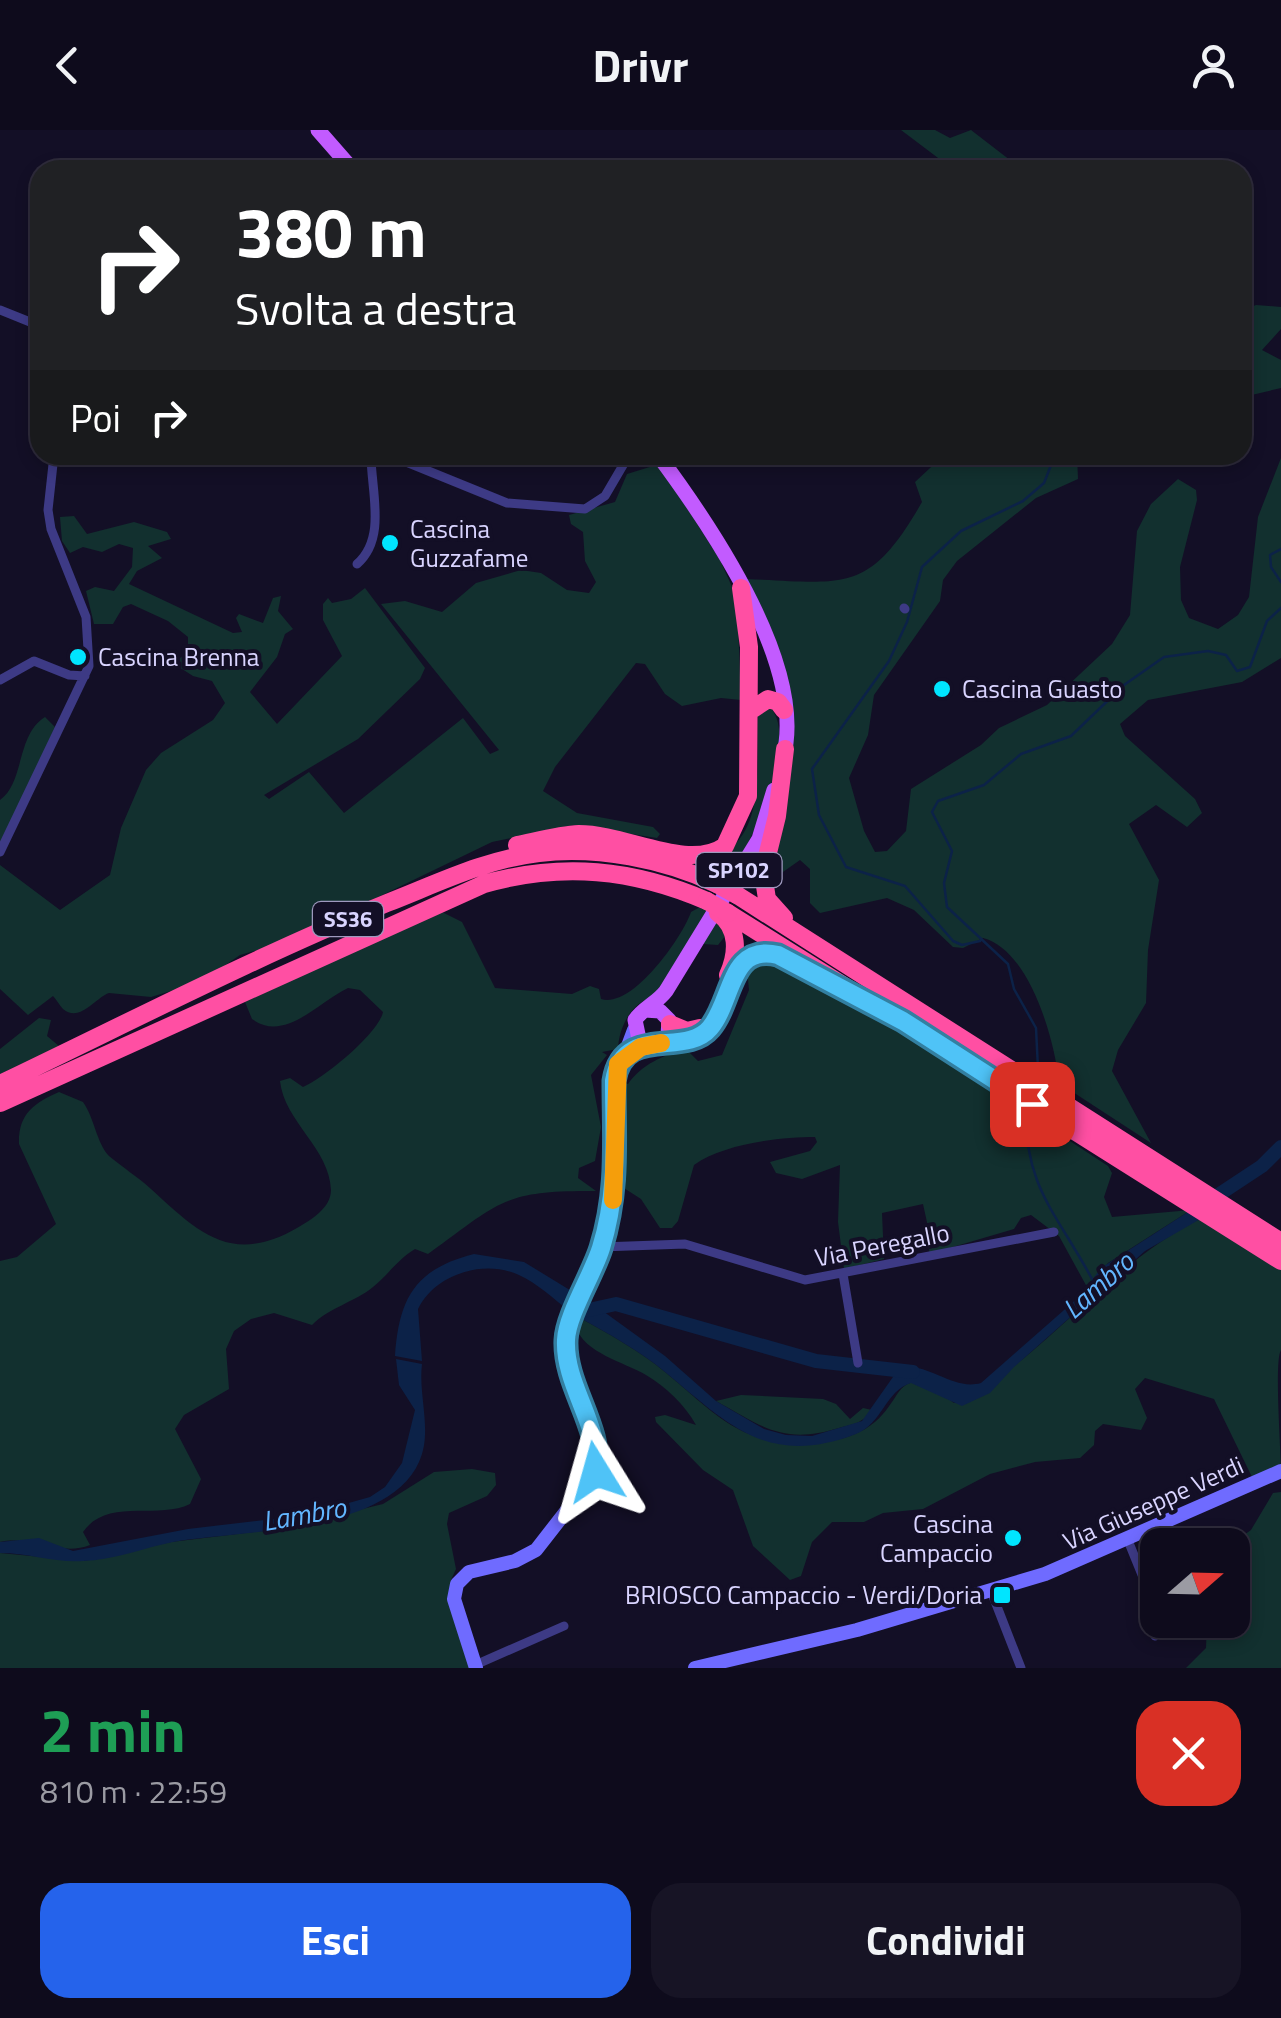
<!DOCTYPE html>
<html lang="it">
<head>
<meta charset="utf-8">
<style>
  body { margin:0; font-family:"Titillium Web",sans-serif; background:#171425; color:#f1f3f6; height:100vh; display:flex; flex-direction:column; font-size:38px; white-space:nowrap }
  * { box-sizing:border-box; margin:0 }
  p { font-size:32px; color:#9b9ba3 }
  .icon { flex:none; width:55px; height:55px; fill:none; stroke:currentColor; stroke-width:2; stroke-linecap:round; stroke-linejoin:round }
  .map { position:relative; height:1538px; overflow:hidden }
  .details { display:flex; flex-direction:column; background:#0e0b1c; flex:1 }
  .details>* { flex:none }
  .hud { position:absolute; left:30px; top:30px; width:1222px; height:305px; border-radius:30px; box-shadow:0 5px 15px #0003,0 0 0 2px #2e2b3b; background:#202124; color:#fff; overflow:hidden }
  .needle { width:65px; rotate:70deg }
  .tools { position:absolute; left:1140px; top:1398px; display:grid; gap:20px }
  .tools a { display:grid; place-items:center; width:110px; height:110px; border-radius:20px; background:#0e0b1c; box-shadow:0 5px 15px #0003,0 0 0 2px #2e2b3b; font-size:50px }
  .pin { position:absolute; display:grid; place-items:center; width:85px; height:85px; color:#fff; margin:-42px; border-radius:20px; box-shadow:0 5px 15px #0006 }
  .me { position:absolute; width:110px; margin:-55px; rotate:352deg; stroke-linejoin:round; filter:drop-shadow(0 0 8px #0008) }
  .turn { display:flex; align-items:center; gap:35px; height:210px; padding:0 40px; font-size:45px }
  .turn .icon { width:130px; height:130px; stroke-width:2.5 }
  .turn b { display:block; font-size:70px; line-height:85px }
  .then { display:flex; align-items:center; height:95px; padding:0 40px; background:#0003; gap:20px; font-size:38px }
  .round { display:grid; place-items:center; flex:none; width:105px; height:105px; border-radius:30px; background:#171425 }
  .overview { display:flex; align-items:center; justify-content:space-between; height:170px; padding:0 40px }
  h1 { font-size:60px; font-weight:700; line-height:75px; color:#1e9e55 }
  .cta { display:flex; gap:20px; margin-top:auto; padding:20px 40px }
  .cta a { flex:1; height:115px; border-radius:30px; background:#2563eb; color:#fff; font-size:40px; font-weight:700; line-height:115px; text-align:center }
  .cta a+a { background:#171425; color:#f1f3f6 }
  header { display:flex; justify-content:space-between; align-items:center; height:130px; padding:0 40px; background:#0e0b1c; font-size:45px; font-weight:700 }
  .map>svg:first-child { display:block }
  .green { fill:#12302f }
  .water { fill:#0c2248 }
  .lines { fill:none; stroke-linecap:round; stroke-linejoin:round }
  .stream { stroke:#0c2248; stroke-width:2.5 }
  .river { stroke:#0c2248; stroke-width:14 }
  .street { stroke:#3d3a85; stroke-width:9 }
  .secondary { stroke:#6f6bff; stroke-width:14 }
  .primary { stroke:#c25bff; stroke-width:15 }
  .highway { stroke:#ff4fa3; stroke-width:18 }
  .highway-bridge { stroke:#ff4fa3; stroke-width:18 }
  .route-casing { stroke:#337fa1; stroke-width:25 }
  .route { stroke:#4fc3f7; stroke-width:18 }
  .slow { stroke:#f59e0b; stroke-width:18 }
  .poi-dot { fill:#00e5ff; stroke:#130f26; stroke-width:4 }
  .labels { text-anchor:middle; stroke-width:8; stroke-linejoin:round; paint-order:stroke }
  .shield { fill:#130f26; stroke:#9e99be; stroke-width:2.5 }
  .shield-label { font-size:22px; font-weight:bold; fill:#d9d4ff }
  .poi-label { font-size:25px; fill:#d9d4ff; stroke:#130f26; text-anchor:start }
  .street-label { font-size:25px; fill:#d9d4ff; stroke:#130f26 }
  .water-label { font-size:28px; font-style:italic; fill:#62b6ff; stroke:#130f26 }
</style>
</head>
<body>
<header><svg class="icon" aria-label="back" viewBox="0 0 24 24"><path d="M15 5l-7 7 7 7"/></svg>Drivr<svg class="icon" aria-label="person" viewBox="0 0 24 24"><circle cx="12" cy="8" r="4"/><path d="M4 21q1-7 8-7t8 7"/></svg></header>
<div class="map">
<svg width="1281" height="1538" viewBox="0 0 1281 1538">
  <rect width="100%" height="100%" fill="#130f26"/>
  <path class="green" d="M901 0H935L950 8 971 0 1023 40H954Z
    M1256 175 1281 177V199L1262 220 1281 230V258L1243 267V180Z
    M944 325H1077L1078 349 1036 368 957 431 943 450 940 471 874 565 868 605 849 648 864 701 875 722 887 721 906 701 911 659 981 615 999 598 1047 575 1112 514 1130 485 1137 401 1151 374 1178 349 1196 360 1197 370 1180 437 1181 470 1189 488 1218 499 1238 485 1249 467 1258 387 1281 328V528L1242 552 1148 570 1120 594 1125 606 1195 669 1202 683 1187 697 1156 675 1129 694 1159 750 1148 820 1146 873 1118 920 1112 941 1151 1013 1059 953C1055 911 1030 820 983 808L963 818 953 817 914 780 887 768 820 783 810 773V739L800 730 773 749 792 633 774 509 746 449C845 453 869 465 922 372L915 352Z
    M653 336 661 337 720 430 737 468 741 570 721 568 682 576 665 564 645 534 636 533 555 637 543 661 577 683 653 697 660 704 657 708 573 695 492 712 374 769 331 784 292 810 240 825 201 852 151 867 109 863C95 868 80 893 63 879 59 875 57 870 53 866L28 885 0 859V735L60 780 110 745 121 698 146 640 161 623 213 590 225 573 212 551 193 546 157 523 161 521 180 528 188 522V507L168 491 131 474 123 477 113 494H94L86 461 95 457 114 461 132 437 133 418 119 414 102 422 83 417 70 423 62 411 60 387 74 386 87 404 134 392 167 402 171 409 148 416 162 428 137 441 129 454 233 503 242 502 236 488 239 484 263 493 273 468 281 466 278 481 293 499 285 504 277 527 250 562 277 594 342 526 323 490V474L328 468 332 473 351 469 365 458 425 538 420 549 358 609 264 665 269 669 309 642 344 683 463 588 490 624 499 620 381 474 405 471 442 482 476 453 521 440 541 443 567 460 589 463 596 452 585 431 583 402 571 394 569 385 615 372 627 344Z
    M768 575C803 606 749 717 728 750L696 734C707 729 723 725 732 717 767 687 755 619 758 578Z
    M45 587 55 597 0 719V670C25 652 16 605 45 587Z
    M700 777 708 779 726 805 718 815 688 813 656 866C632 871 619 896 618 919L602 922 607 925 591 945 601 997 595 1031 579 1038 578 1048 596 1061C503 1060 500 1072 428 1124L415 1119C398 1129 388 1145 373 1157 355 1172 330 1177 312 1195L274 1183 251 1189 234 1201 226 1219 229 1259 184 1285 175 1299 201 1349 190 1374C158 1390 107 1367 83 1402L90 1415C60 1427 32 1405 0 1412V1131L17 1127 56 1094 19 1014C18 984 34 973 59 962L83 972C94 987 97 1014 109 1026 122 1037 138 1047 151 1059 198 1102 231 1136 297 1098 311 1090 331 1078 331 1060 330 1019 284 991 280 951L290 948 303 957C324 948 379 903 383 882L360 860 348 858C318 872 285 913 252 889L245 872 440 781 462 792 495 858 572 864 590 856 599 859 601 869C632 879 682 808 691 782Z
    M763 829 784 831 828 853 1108 1036 1112 1043 1104 1067 1112 1087 1191 1080 1108 1133 1087 1157 1059 1106 1031 1085 1021 1088 1014 1099 929 1124 930 1106 923 1074 882 1083 884 1129 844 1139 838 1092 840 1035 802 1049 776 1043 770 1032 810 1021 817 1012 815 1007C779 1007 723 1014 694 1035L678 1091 672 1098H660L641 1069 616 1053 615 951 628 954C641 935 664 924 687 920L698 931 722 925 749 860 747 839Z
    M39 888 51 890 47 906 59 916 0 944V919Z
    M1202 1088 1281 1138V1220C1274 1230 1281 1320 1281 1341L1252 1347 1214 1269 1145 1248 1135 1259 1147 1288 1141 1300 1103 1294 1095 1301 1094 1315 1080 1328 1035 1332 990 1344 923 1379 883 1383 864 1392H832L812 1412 801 1446 790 1450 753 1416 733 1360 703 1340 656 1292 655 1287 665 1285 696 1295C685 1275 666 1257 646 1245 624 1232 584 1223 576 1197L580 1188C609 1204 640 1221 665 1242 716 1284 740 1317 813 1313 832 1312 855 1307 871 1295 907 1269 893 1227 954 1273 998 1261 987 1258 1018 1233 1079 1184 1131 1122 1202 1088Z
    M741 1265 823 1269 836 1274 850 1289 863 1278 872 1280C863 1293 854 1294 839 1298 783 1315 763 1297 716 1271Z
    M472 1339 495 1343 496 1355 487 1366 449 1383 447 1394 456 1439 451 1450 457 1454 476 1538H0V1423L84 1431 171 1412 280 1399 383 1374 434 1342Z
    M1281 1362V1538H1186L1206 1518 1207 1490H1232L1235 1464 1230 1415 1251 1400 1273 1363Z"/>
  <path class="water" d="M1191 1080 1202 1088 1145 1121 1014 1237 990 1263 962 1276 911 1253C885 1261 883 1293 856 1304 767 1338 728 1294 665 1242 640 1221 609 1204 580 1188L589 1171 665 1226 716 1271 764 1299 786 1305 812 1306 862 1291 900 1237C930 1233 953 1261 981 1253L1080 1166 1101 1138Z
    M474 1124 524 1132 578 1165 569 1181C553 1168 538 1154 519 1145 484 1129 435 1144 418 1179L422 1231 395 1226C399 1168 415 1139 474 1124Z
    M396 1229 422 1234C418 1266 433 1302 419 1332 387 1404 239 1400 173 1412 144 1418 113 1430 83 1431 56 1433 28 1423 0 1423V1412L39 1408 73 1421 188 1399 306 1385 370 1367 385 1357 402 1333 415 1280 399 1255Z"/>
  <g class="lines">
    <path class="stream" d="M1281 419 1270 425 1271 437 1281 452
      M980 811 962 815 953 811 905 756 846 737 819 685 812 639 889 531 907 492 922 437 961 401 1023 371 1044 353 1055 325
      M1038 939 1036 898 1014 859 1008 834 947 777 944 753 952 721 932 682 938 671 984 655 1021 624 1071 606 1124 555 1164 527 1208 521 1226 525 1237 541 1250 537 1267 491 1281 478
      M1026 979C1024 1057 1058 1085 1092 1149"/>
    <path class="river" d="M1206 1073 1262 1036 1281 1017
      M584 1181 616 1174 816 1231 913 1242"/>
    <path class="street" d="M0 180 40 196
      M389 325 507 373 585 379 605 366 629 325
      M357 434C387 408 371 361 371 325
      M904 478 905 479
      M0 550 34 531 69 545 85 546
      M0 722 89 536 86 487 51 399 48 380 54 325
      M601 1117 685 1114 805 1150 1054 1102
      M843 1144 858 1233
      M1127 1408 1158 1484
      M991 1461 1021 1538
      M1155 1506 1160 1490
      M475 1535 564 1496"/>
    <path class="secondary" d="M476 1538 454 1469 457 1454 469 1442 515 1431 536 1420 596 1343V1312L568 1232 566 1207 601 1117 614 1066 615 951 634 900
      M695 1538 857 1500 1045 1444 1281 1341"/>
    <path class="primary" d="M318 0 353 40
      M658 325C710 395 808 537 783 628
      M645 880 660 881 669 890 668 905 660 913 639 909 635 890C643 878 657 873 666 861L759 709 774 660"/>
    <path class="highway" d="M750 581 768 569 778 572 784 580
      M517 715C537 711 559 705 579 704 626 704 688 742 725 716L748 666 749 517 741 458
      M737 765 1281 1112
      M718 783C739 798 738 823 728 845
      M728 783 1281 1131
      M784 788 767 769 763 743 777 686 785 619
      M670 894 687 901 700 898
      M660 913 708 901C732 870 733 799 790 832
      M0 954C128 893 255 827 387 773 436 754 486 729 539 723 597 716 664 729 717 754
      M0 973 484 754C562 732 633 739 707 771"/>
    <path class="highway-bridge" d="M717 754 737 765
      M707 771 728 783"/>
  </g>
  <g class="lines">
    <g class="route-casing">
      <path id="route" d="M596 1342C602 1296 564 1256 566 1210 567 1185 593 1144 601 1118 619 1060 614 1010 614 951 623 893 685 928 710 898 733 871 729 813 778 825L903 891 1032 974"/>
    </g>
    <use href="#route" class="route"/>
    <path class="slow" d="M613 1070 618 934 641 917 661 913"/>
  </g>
  <g class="poi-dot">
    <circle cx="390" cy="413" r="10"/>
    <circle cx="78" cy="527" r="10"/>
    <circle cx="942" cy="559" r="10"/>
    <circle cx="1013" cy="1408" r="10"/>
    <rect x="992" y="1455" width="20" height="20" rx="5"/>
  </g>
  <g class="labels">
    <g class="shield">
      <rect x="696.5" y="723" width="85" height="34" rx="8"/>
      <rect x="313" y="772" width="70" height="34" rx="8"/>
    </g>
    <g class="shield-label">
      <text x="739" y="748">SP102</text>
      <text x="348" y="797">SS36</text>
    </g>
    <g class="poi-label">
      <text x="410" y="408">Cascina<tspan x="410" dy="29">Guzzafame</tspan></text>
      <text x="98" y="536">Cascina Brenna</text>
      <text x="962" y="568">Cascina Guasto</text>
      <text x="993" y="1403" text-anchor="end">Cascina<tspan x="993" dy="29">Campaccio</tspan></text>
      <text x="982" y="1474" text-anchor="end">BRIOSCO Campaccio - Verdi/Doria</text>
    </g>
    <g class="street-label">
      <text transform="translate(882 1115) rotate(-11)" y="9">Via Peregallo</text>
      <text transform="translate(1153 1373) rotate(-24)" y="9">Via Giuseppe Verdi</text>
    </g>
    <g class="water-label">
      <text transform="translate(1098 1155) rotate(-42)" y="10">Lambro</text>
      <text transform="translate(304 1384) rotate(-10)" y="10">Lambro</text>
    </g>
  </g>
</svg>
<div class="tools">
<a><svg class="needle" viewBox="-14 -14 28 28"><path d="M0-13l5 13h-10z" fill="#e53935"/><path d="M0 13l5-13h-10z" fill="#9b9ba3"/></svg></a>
</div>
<div class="pin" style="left:1032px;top:974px;background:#d93025"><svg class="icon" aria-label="arrive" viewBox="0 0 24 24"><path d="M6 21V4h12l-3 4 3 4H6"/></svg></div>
<svg class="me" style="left:596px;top:1342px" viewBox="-20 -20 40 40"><path d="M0-17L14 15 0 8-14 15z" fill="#4fc3f7" stroke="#fff" stroke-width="4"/></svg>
<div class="hud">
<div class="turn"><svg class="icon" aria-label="right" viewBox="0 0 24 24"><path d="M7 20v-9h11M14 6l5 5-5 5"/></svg><div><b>380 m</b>Svolta a destra</div></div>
<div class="then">Poi<svg class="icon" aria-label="right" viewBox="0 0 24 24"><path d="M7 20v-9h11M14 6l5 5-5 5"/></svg></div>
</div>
</div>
<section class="details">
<div class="overview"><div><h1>2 min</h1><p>810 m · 22:59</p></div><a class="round" style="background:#d93025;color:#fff"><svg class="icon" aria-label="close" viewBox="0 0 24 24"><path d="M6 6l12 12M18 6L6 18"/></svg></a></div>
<div class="cta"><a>Esci</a><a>Condividi</a></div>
</section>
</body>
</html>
